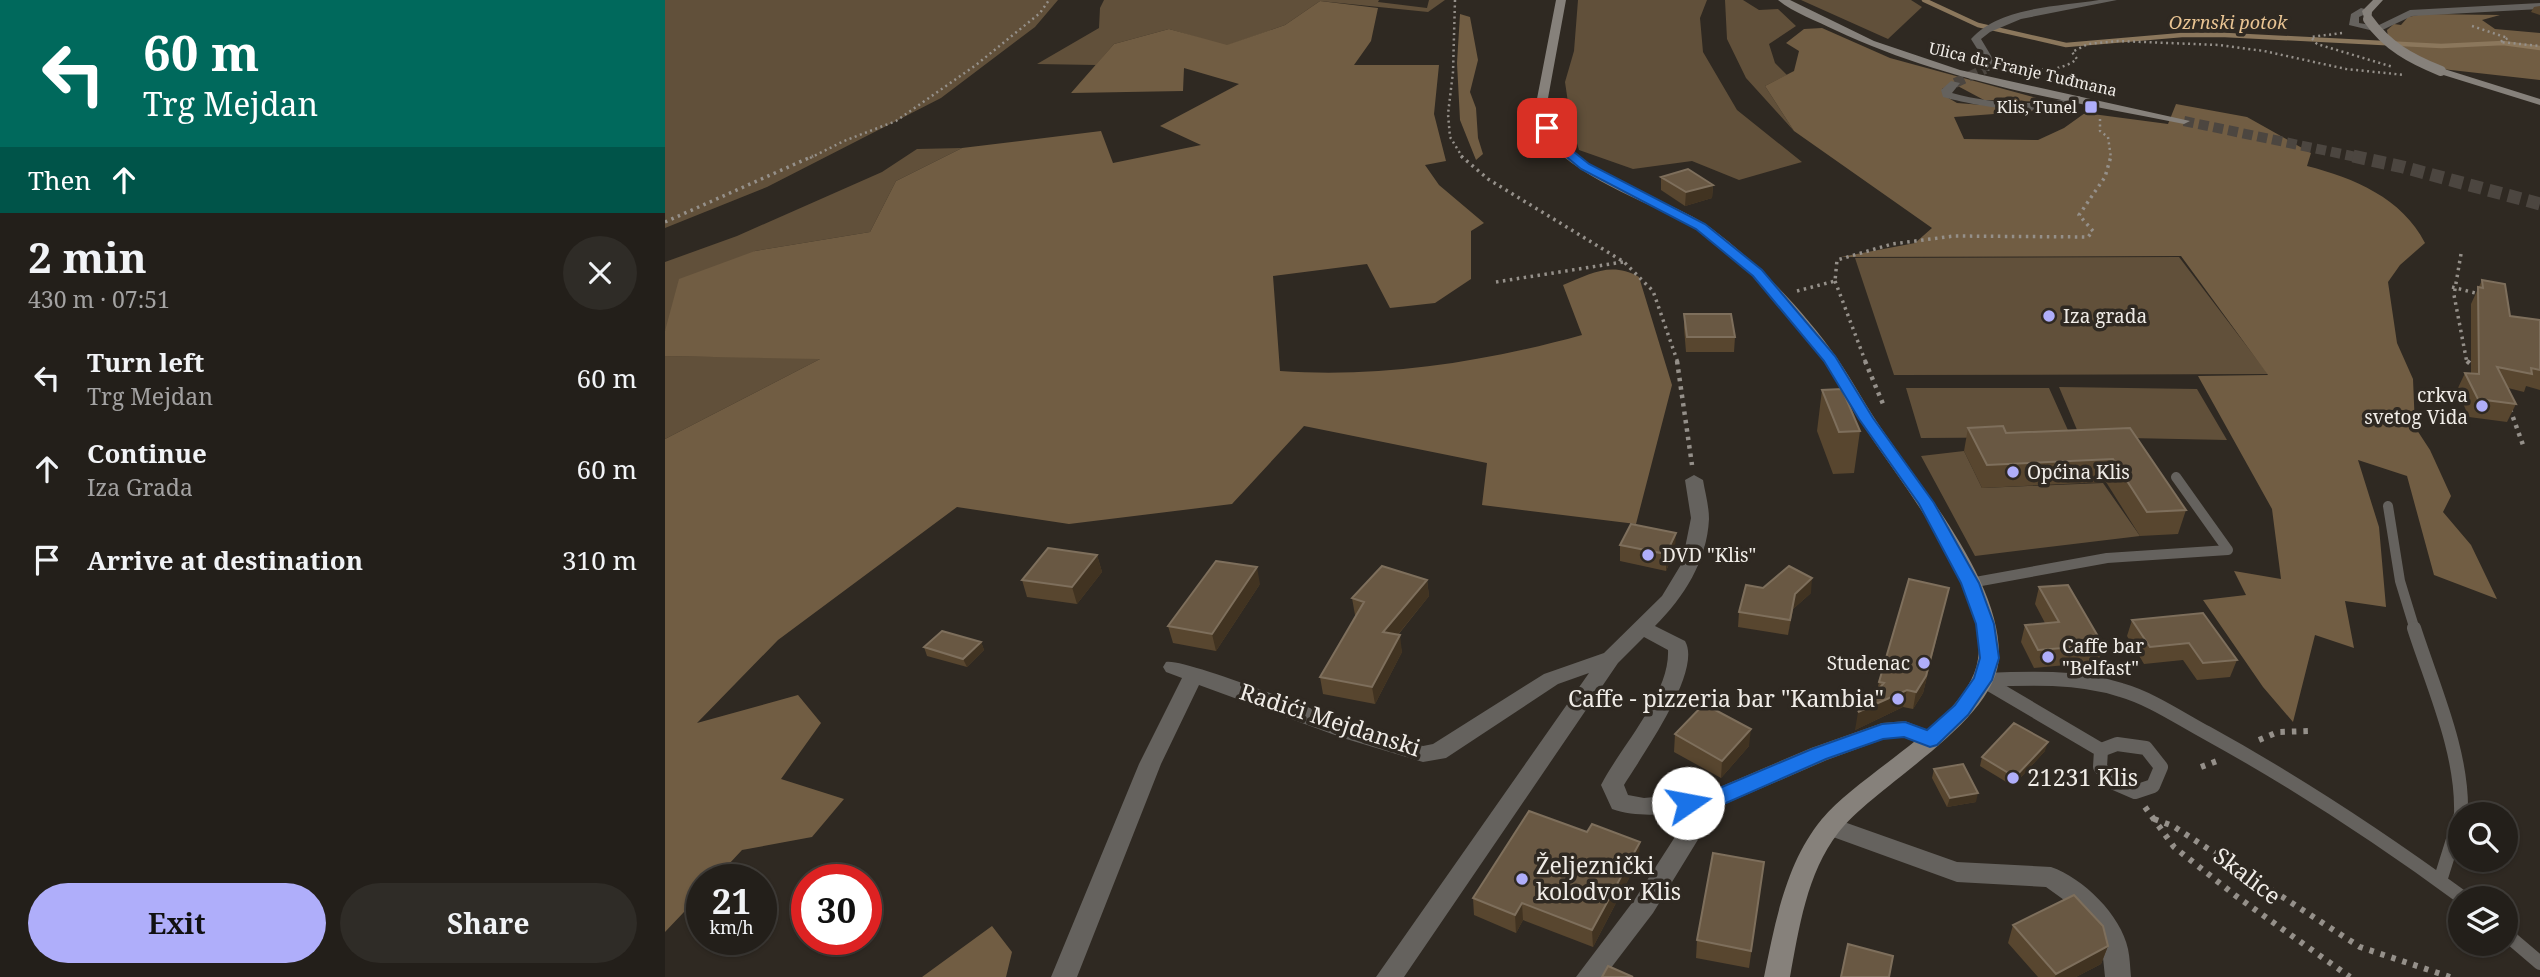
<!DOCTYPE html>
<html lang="en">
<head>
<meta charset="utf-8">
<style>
  body { margin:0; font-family:"Noto Serif",serif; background:#2f2c27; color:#f1f3f6; height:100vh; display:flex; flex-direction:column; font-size:26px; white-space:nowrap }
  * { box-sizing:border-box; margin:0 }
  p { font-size:23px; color:#a3a2a2 }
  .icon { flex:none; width:38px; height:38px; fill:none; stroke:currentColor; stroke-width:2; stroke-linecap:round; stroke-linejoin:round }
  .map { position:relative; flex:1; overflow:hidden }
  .details { display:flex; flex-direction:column; background:#231f1a; width:665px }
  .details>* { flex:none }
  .guide { background:#00695c; color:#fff; overflow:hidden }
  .controls { position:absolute; left:1783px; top:802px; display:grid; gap:14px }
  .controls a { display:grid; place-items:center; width:70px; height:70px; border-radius:50%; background:#231f1a; box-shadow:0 2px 5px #0004,0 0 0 2px #403d39; font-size:35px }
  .speed { position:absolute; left:21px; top:864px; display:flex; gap:14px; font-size:35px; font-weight:700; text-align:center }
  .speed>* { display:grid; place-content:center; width:91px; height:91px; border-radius:50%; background:#231f1a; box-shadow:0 2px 5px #0004,0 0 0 2px #403d39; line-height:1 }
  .speed small { font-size:18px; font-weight:400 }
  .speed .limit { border:10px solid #d22; background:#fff; color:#111 }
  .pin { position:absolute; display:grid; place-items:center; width:60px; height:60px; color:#fff; margin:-30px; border-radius:14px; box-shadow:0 4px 10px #0006 }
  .me { position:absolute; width:77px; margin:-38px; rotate:78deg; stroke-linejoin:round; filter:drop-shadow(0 0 5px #0008) }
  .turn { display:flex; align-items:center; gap:24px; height:147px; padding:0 28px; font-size:32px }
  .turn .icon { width:91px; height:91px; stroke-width:2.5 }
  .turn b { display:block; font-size:49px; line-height:60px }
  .then { display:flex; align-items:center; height:66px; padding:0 28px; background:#0003; gap:14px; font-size:26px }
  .round { display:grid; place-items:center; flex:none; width:74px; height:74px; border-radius:37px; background:#2f2c27 }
  .overview { display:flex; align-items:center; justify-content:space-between; height:119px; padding:0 28px }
  h1 { font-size:42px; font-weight:700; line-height:52px }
  .action { display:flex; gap:14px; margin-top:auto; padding:14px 28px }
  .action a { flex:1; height:80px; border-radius:42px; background:#afaefa; color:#111; font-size:28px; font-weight:700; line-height:80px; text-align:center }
  .action a+a { background:#2f2c27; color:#f1f3f6 }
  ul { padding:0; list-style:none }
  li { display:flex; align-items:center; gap:21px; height:91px; padding:0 28px }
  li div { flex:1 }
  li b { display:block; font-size:26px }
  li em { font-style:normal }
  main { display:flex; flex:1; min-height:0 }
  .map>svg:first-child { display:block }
  .green { fill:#61503a }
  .forest { fill:#715d43 }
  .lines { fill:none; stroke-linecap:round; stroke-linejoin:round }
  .stream { stroke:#8b775c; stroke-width:4.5 }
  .street-tunnel { stroke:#4c4640; stroke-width:10; stroke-dasharray:10 5; stroke-linecap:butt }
  .secondary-tunnel-far1 { stroke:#4c4640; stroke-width:10; stroke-dasharray:10 5; stroke-linecap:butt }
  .secondary-tunnel { stroke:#4c4640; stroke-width:13; stroke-dasharray:13 7; stroke-linecap:butt }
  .path-far3 { stroke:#95908a; stroke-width:2.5; stroke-dasharray:2 3.5; stroke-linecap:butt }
  .path-far2 { stroke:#95908a; stroke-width:3.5; stroke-dasharray:2.5 4.5; stroke-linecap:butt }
  .path-far1 { stroke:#95908a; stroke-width:4.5; stroke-dasharray:3.5 5; stroke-linecap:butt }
  .path { stroke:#95908a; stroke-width:6; stroke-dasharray:4.5 7; stroke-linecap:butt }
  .lane-far1 { stroke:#65625e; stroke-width:10 }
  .lane { stroke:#65625e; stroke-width:14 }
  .street { fill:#65625e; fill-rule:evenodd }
  .secondary { fill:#86817b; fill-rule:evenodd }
  .secondary-bridge { stroke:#86817b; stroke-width:10 }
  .wall { fill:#58462f }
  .shaded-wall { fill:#413321 }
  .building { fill:#695843; stroke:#7e6f5c; stroke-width:2 }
  .route { fill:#1a73e8; stroke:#114b97; stroke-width:2 }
  .poi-dot { fill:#afaefa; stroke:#2f2922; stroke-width:2.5 }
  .labels { text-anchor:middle; stroke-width:7; stroke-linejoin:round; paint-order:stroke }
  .far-street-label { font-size:16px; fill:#f0ece7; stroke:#2f2922 }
  .far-poi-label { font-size:16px; fill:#f0ece7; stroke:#2f2922; text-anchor:end }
  .far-water-label { font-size:18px; font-style:italic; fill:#e9c493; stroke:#2f2922 }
  .poi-label { font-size:19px; fill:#f0ece7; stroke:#2f2922; text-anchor:start }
  .near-poi-label { font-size:23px; fill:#f0ece7; stroke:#2f2922; text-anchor:start }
  .near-street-label { font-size:23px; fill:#f0ece7; stroke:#2f2922 }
</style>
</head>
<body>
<main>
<section class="details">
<div class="guide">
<div class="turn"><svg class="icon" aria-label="left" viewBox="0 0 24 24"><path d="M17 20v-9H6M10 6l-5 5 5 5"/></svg><div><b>60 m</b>Trg Mejdan</div></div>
<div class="then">Then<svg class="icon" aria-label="ahead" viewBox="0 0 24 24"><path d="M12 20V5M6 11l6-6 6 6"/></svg></div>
</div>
<div class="overview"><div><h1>2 min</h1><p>430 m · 07:51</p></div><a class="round"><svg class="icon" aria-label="close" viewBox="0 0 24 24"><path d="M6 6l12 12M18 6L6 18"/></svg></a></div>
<ul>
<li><svg class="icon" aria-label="left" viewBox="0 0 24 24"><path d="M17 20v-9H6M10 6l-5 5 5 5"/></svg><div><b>Turn left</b><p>Trg Mejdan</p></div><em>60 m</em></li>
<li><svg class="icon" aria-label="ahead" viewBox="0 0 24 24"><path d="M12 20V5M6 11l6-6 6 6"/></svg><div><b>Continue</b><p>Iza Grada</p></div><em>60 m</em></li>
<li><svg class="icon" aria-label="arrive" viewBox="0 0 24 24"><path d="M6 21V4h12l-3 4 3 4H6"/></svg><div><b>Arrive at destination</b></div><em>310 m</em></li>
</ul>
<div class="action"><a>Exit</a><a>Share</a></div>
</section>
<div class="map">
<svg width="1875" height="977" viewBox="0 0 1875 977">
  <rect width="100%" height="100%" fill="#2f2922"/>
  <path class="green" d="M0 0H393L370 27 276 98 102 187 0 228Z
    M439 0H714L713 2 762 8 764 0H780L763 12 655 1 620 25 561 46 504 29 449 44 431 65 372 64 434 28 435 8Z
    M913 0H1042L1035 18 1038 52 1072 110 1137 162 1074 180 1027 161 968 169 914 150 906 123 900 82 909 51Z
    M1060 0H1078L1094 10 1113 9 1131 26 1104 44 1110 63 1122 75 1100 86 1129 131 1081 78 1062 39Z
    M1136 0H1246L1257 7 1223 39Z
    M297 148 231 181 205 232 90 251 0 331V262L72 236 217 172 252 149Z
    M1514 257 1603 374 1229 375 1190 258Z
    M0 356 157 358 0 439Z
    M1394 387 1532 389 1562 440 1415 437Z
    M1241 388H1384L1406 437 1256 438Z
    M1299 451 1317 488 1438 483 1475 536 1310 556 1256 456Z"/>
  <path class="forest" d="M655 1 713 8 706 41 689 65H774L769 114 781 161 760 165 774 185 819 223 806 231V279L770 303 725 308 702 264 608 276 615 371C717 378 819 362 917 335L898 285C925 274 946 261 974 277L1007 385 971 524 817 505 822 463 639 426 567 504 404 524 292 507 113 640 32 723 133 695 156 723 116 779 179 799 147 837 77 850 49 880H37V893L0 932V439L155 359 0 356V331L14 279 90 251 205 232 231 181 297 148 436 131 448 163 536 145 495 126 574 84 519 68 518 91 406 93 449 44 504 29 562 45 620 25Z
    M795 14 805 17 813 60 805 92 811 108 813 138 818 154 811 160 795 120 792 63Z
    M1758 14 1835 15 1817 20 1830 29 1875 33V80L1777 69 1761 63 1723 37 1722 30 1729 24 1736 25 1743 17Z
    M1157 28 1225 58 1386 102 1319 100 1287 83 1277 89 1280 96 1292 103 1383 110 1289 117 1299 139 1373 140 1399 128 1420 113 1503 124 1511 104 1582 117 1646 153 1642 166C1689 178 1737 198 1760 243L1735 265 1723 282 1732 343 1748 379 1750 427 1765 450 1786 496 1778 512 1806 545 1832 599 1769 575 1742 476 1693 460 1714 527 1721 607 1680 601 1689 648 1650 635 1628 722 1598 687 1538 600 1581 595 1569 571 1616 579 1607 509 1533 376 1603 375 1516 256 1176 257 1250 243 1267 228 1129 131 1100 86 1129 71 1134 51 1121 43 1139 29Z
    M327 926 347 952 341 977H257Z"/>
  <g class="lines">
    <path class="stream" d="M1259 0 1313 25 1401 45 1517 35H1560L1776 46 1838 43 1875 48"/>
    <path class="street-tunnel" d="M1290 83 1320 69"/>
    <path class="secondary-tunnel-far1" d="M1519 121 1696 158"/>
    <path class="secondary-tunnel" d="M1688 156 1738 167 1875 204"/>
    <path class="path-far3" d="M790 0 788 72 783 114 785 137 798 158
      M1807 26 1843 38 1835 42 1875 46
      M1677 33 1646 37 1652 44 1728 67
      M1354 68C1375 70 1395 72 1412 59L1407 52 1423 44 1453 41 1554 45 1599 51 1681 69 1740 75
      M1435 119V131L1443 137 1446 158
      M145 158 179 141 231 121 311 65 375 13 384 0"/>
    <path class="path-far2" d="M796 156 823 179 959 262 988 291 1013 363
      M0 222 148 156
      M1796 254 1789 295 1802 363
      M1170 281 1201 363
      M831 282 958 262
      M1787 287 1814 294
      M1132 291 1170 281 1172 260 1227 244 1289 236 1423 237 1428 231 1414 215 1440 177 1446 156"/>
    <path class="path-far1" d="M1012 361 1027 465
      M1200 361 1218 404
      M1802 361 1810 368
      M1845 409 1858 445"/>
    <path class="path" d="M1594 740 1613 732 1644 731
      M1536 767 1552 761
      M1480 807 1509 847 1571 896 1685 977
      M1489 819 1508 826 1695 947 1785 977"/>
    <path class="lane-far1" d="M1723 506 1735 581 1750 630
      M1305 583 1442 558 1563 550 1511 477"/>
    <path class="lane" d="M1749 628C1768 687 1798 752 1796 814
      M1318 680C1363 678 1413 676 1456 690 1487 699 1514 718 1542 733 1631 782 1716 838 1798 898
      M1319 681 1436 750
      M1452 744 1481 748 1496 767 1488 786 1470 792 1447 782 1435 767 1436 750Z
      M1775 881 1796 814
      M1841 934 1875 963"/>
    <path class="street" d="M1434 0H1452L1356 19 1325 32 1316 39 1331 64 1324 71 1315 69 1321 63 1306 39C1336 6 1393 7 1434 0Z
      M1875 3V9L1747 16 1713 32 1684 25 1686 14 1696 8 1707 11 1694 17V23L1712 26 1745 10Z
      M1286 81 1295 83 1287 93C1327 104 1374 107 1414 96L1419 99C1391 121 1311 106 1278 97L1276 90Z
      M1029 475 1038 480C1040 492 1044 506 1044 519 1042 561 1019 597 990 626L1020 641C1038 671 976 757 959 785L963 795 979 798 1043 792 1146 748 1217 723 1240 721 1273 734 1276 740 1273 746 1265 748 1238 737 1219 739 1162 760 1053 807 988 913 939 977H911L970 899 1026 812C999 814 973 818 947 809L936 785C956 746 1005 694 1003 650L979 637 953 663 739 977H711L924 673 893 684 781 758 758 762 678 738 534 685 496 764 412 977H386L474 764 517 678 501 672 498 667 501 662C517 657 662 715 690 725 713 733 735 739 758 746L768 744 879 674 939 653 997 596 1017 563 1026 518 1020 480Z
      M1165 817 1292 862 1386 867C1418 878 1456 915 1463 949 1465 958 1465 968 1466 977H1440L1437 948 1420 915 1381 887 1292 882 1157 833 1153 826 1157 819Z"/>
    <path class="secondary" d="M891 0H901L881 109C883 166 1006 198 1046 228 1093 263 1138 310 1172 358 1189 383 1203 410 1221 435 1261 493 1335 582 1334 655 1334 721 1212 783 1173 833 1142 873 1134 928 1125 977H1099C1110 923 1121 862 1157 819 1197 771 1304 720 1313 659 1323 593 1241 489 1206 437 1189 412 1175 385 1158 360 1125 313 1081 262 1032 230 991 202 871 168 870 109Z
      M1113 0H1125L1209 41 1295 70 1525 121 1519 124C1400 101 1280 82 1170 30 1152 21 1129 13 1113 0Z
      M1708 0H1718L1707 12 1706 21H1700L1697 11Z
      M1776 68 1875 99V105L1772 73V69Z"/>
    <path class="secondary-bridge" d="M1703 19C1722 46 1746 59 1776 71"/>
  </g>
  <path class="wall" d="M1875 6V15L1866 12 1869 7Z
    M996 177 1048 185 1047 198 1020 206 996 190Z
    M1817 280 1845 316 1875 320V390L1861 386 1859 392 1843 388 1851 404 1842 422 1804 417 1792 390 1800 373 1806 374V304Z
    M1019 314 1070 337 1069 352H1021L1019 328Z
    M1157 390 1195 431 1189 473 1168 474 1152 431Z
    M1303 428 1341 433 1465 428 1521 510 1513 534 1475 536 1441 482 1317 488 1299 451Z
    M955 545 1010 550 1001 571 955 561Z
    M432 555 437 572 412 604 362 597 357 580Z
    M762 580 764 596 733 635 737 652 710 704 658 694 655 677 691 616 690 615 687 598Z
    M595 584 551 651 508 643 503 626Z
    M1374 587 1438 645 1433 662 1369 668 1356 642 1360 625 1380 623 1370 604Z
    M1284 588 1258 693 1248 709 1238 707 1190 730 1212 691 1214 682Z
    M1146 593 1128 609 1123 635 1073 627 1074 612Z
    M1467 620 1572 660 1565 677 1532 680 1518 660 1479 664 1462 636Z
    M316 642 319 650 302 667 262 656 259 647Z
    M1010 734 1084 746 1056 778 1009 752Z
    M1380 751 1348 786 1315 766 1317 757Z
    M1269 769 1311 802 1282 807 1267 778Z
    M974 859 928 947 858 920 851 933 809 915 808 898Z
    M1099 862 1084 968 1031 958 1032 940Z
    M1348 925 1443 946 1436 964 1411 977H1373L1343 943Z"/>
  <path class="shaded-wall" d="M1048 185 1047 198 1020 206 1021 192Z
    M1011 533 1010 550 1001 571V554Z
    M432 555 437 572 412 604 407 587Z
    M592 567 595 584 551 651 547 634Z
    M1147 578 1146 593 1128 609 1123 635 1130 594Z
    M762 580 764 596 721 649 718 632Z
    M1284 588 1258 693 1248 709 1251 692Z
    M735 635 737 652 710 704 707 687Z
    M316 642 319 650 302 667 298 659Z
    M1242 690 1238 707 1190 730 1193 712Z
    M1086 729 1084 746 1056 778 1057 761Z
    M1383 742 1380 751 1348 786 1350 777Z
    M1313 793 1311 802 1282 807 1285 798Z
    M975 842 974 859 928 947 927 930Z
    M857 903 858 920 851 933 850 915Z
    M1443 946 1436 964 1411 977H1390L1391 974Z"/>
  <path class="building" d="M1023 169 1048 185 1021 192 996 177Z
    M1817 280 1840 284 1845 316 1875 320V370L1866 368 1867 374 1832 367 1851 404 1813 399 1800 373 1814 374 1813 287 1818 288Z
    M1019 314H1066L1070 337H1022Z
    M1177 389 1195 431 1174 432 1157 390Z
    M1338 426 1341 433 1465 428 1521 510 1482 512 1448 459 1322 465 1303 428Z
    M966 524 1011 533 1001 554 955 545Z
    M383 548 432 555 407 587 357 580Z
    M551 561 592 567 547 634 503 626Z
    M717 566 762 580 718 632 735 635 707 687 655 677 699 602 687 598Z
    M1124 566 1147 578 1130 594 1125 620 1074 612 1081 585 1098 588Z
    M1244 579 1284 588 1261 676 1251 692 1242 690 1193 712 1219 683 1214 682Z
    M1403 585 1438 645 1373 650 1360 625 1394 622 1374 587Z
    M1538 613 1572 660 1538 663 1524 643 1485 647 1467 620Z
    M277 631 316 642 298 659 259 647Z
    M1039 704 1086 729 1057 761 1010 734Z
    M1349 723 1383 742 1350 777 1317 757Z
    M1298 764 1313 793 1285 798 1269 769Z
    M864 811 922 832 927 824 975 842 927 930 857 903 850 915 808 898Z
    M1048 853 1099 862 1086 951 1032 940Z
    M1409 895 1438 926 1443 946 1391 974 1348 925Z
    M1183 944 1228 956 1224 977H1176Z
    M943 966 968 977H937Z"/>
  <path class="route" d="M878 126H886L893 139 924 164 1040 224 1097 270 1170 356 1208 418 1269 503 1314 583 1329 624 1334 658 1327 680 1303 715 1272 745 1265 747 1239 737 1218 739 1161 759 1052 807 1023 811 1015 809 1012 803 1015 797 1043 793 1147 749 1217 724 1240 722 1262 730 1290 705 1309 678 1315 658 1311 624 1296 583 1254 504 1194 419 1159 361 1088 276 1031 229 916 169 885 143 877 128Z"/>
  <g class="poi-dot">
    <rect x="1419" y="100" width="14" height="14" rx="3.5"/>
    <circle cx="1384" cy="316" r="7"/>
    <circle cx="1817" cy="406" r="7"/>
    <circle cx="1348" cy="472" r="7"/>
    <circle cx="983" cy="555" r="7"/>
    <circle cx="1383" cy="657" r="7"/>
    <circle cx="1259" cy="663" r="7"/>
    <circle cx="1233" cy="699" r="7"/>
    <circle cx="1348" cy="778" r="7"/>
    <circle cx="857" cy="879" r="7"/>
  </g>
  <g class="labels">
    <g class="far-street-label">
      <text transform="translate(1358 69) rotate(13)" y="6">Ulica dr. Franje Tuđmana</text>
    </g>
    <g class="far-poi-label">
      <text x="1412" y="113">Klis, Tunel</text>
    </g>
    <g class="far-water-label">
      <text x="1563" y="29">Ozrnski potok</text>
    </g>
    <g class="poi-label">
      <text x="1398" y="323">Iza grada</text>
      <text x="1803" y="402" text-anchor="end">crkva<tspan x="1803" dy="22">svetog Vida</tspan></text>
      <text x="1362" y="479">Općina Klis</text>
      <text x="997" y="562">DVD "Klis"</text>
      <text x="1397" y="653">Caffe bar<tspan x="1397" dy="22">"Belfast"</tspan></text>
      <text x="1245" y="670" text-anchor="end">Studenac</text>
    </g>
    <g class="near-poi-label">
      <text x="1219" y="707" text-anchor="end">Caffe - pizzeria bar "Kambia"</text>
      <text x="1362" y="786">21231 Klis</text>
      <text x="871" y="874">Željeznički<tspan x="871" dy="26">kolodvor Klis</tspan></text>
    </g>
    <g class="near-street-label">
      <text transform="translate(665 720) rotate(18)" y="8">Radići Mejdanski</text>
      <text transform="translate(1582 876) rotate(37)" y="8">Skalice</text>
    </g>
  </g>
</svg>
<div class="controls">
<a><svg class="icon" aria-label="search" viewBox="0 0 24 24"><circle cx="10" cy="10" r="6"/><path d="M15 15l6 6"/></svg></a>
<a><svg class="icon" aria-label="layers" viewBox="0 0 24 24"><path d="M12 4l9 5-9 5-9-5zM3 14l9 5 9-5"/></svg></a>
</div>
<div class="speed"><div>21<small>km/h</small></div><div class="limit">30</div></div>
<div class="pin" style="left:882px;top:128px;background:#d93025"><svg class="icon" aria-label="arrive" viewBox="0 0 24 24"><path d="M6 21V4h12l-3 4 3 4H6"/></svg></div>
<svg class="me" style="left:1023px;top:803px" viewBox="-20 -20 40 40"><circle r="19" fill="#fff"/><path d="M0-13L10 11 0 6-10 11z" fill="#1a73e8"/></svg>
</div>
</main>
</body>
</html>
